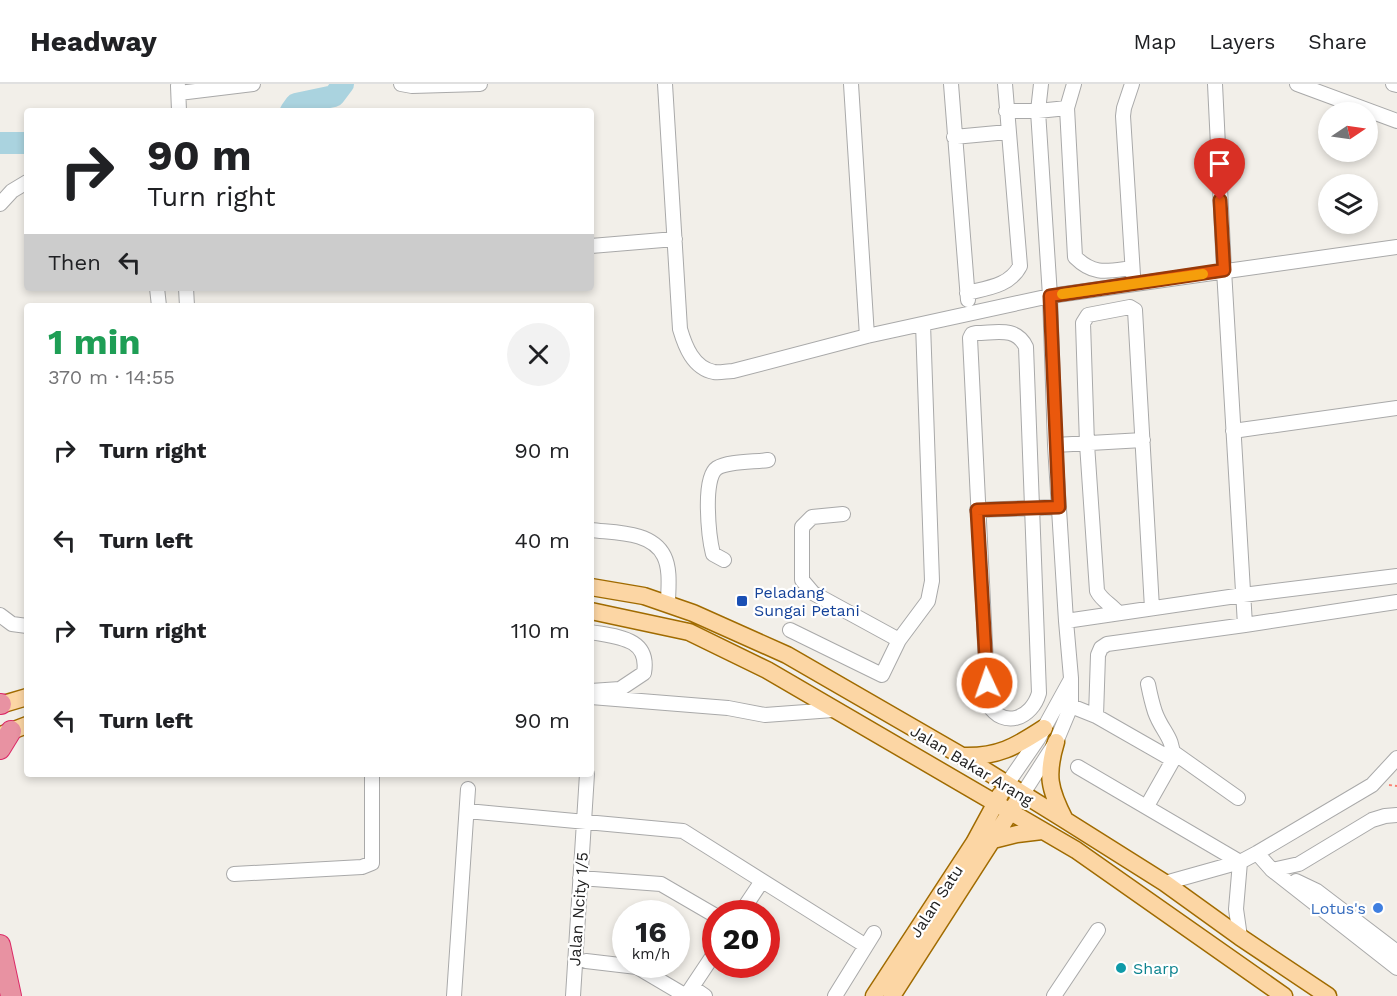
<!DOCTYPE html>
<html lang="en">
<head>
<meta charset="utf-8">
<style>
  body { margin:0; font-family:"Work Sans",sans-serif; background:#f2f2f2; color:#202124; height:100vh; display:flex; flex-direction:column; font-size:22px; white-space:nowrap }
  * { box-sizing:border-box; margin:0 }
  p { font-size:20px; color:#757577 }
  .icon { flex:none; width:33px; height:33px; fill:none; stroke:currentColor; stroke-width:2; stroke-linecap:round; stroke-linejoin:round }
  .map { position:relative; flex:1; overflow:hidden }
  .sheet { position:absolute; left:24px; top:219px; width:570px; height:474px; display:flex; flex-direction:column; background:#fff; border-radius:6px; box-shadow:0 3px 9px #0003 }
  .sheet>* { flex:none }
  .hud { position:absolute; left:24px; top:24px; width:570px; height:183px; border-radius:6px; box-shadow:0 3px 9px #0003; background:#fff; color:#202124; overflow:hidden }
  .needle { width:39px; rotate:77deg }
  .tools { position:absolute; left:1318px; top:18px; display:grid; gap:12px }
  .tools a { display:grid; place-items:center; width:60px; height:60px; border-radius:50%; background:#fff; box-shadow:0 3px 9px #0003; font-size:30px }
  .speed { position:absolute; left:612px; top:816px; display:flex; gap:12px; font-size:30px; font-weight:700; text-align:center }
  .speed>* { display:grid; place-content:center; width:78px; height:78px; border-radius:50%; background:#fff; box-shadow:0 3px 9px #0003; line-height:1 }
  .speed small { font-size:15px; font-weight:400 }
  .speed .limit { border:9px solid #d22; background:#fff; color:#111 }
  .pin { position:absolute; display:grid; place-items:center; width:51px; height:51px; color:#fff; margin:-62px -26px; border-radius:50% 50% 50% 0; rotate:-45deg; box-shadow:0 0 6px #0007 }
  .pin .icon { rotate:45deg }
  .me { position:absolute; width:66px; margin:-33px; rotate:357deg; stroke-linejoin:round; filter:drop-shadow(0 0 4px #0008) }
  .turn { display:flex; align-items:center; gap:21px; height:126px; padding:0 24px; font-size:27px }
  .turn .icon { width:78px; height:78px; stroke-width:2.5 }
  .turn b { display:block; font-size:42px; line-height:51px }
  .then { display:flex; align-items:center; height:57px; padding:0 24px; background:#0003; gap:12px; font-size:22px }
  .round { display:grid; place-items:center; flex:none; width:63px; height:63px; border-radius:32px; background:#f2f2f2 }
  .headline { display:flex; align-items:center; justify-content:space-between; height:102px; padding:0 24px }
  h1 { font-size:36px; font-weight:700; line-height:45px; color:#1e9e55 }
  ul { padding:0; list-style:none }
  li { display:flex; align-items:center; gap:18px; height:90px; padding:0 24px }
  li div { flex:1 }
  li b { display:block; font-size:22px }
  li em { font-style:normal }
  header { display:flex; align-items:center; gap:36px; box-sizing:border-box; height:84px; padding:0 30px; background:#fff; border-bottom:2px solid #e0e0e0 }
  header strong { font-size:28px }
  nav { display:flex; gap:33px; margin-inline-start:auto; font-size:21px }
  .map>svg:first-child { display:block }
  .lines { fill:none; stroke-linecap:round; stroke-linejoin:round }
  .river { stroke:#aad3df; stroke-width:22 }
  .minor-casing { stroke:#a9a9a9; stroke-width:16 }
  .major-casing { stroke:#a06b00; stroke-width:19 }
  .highway-casing { stroke:#dc2a67; stroke-width:22 }
  .path { stroke:#fa8072; stroke-width:2; stroke-dasharray:3 3; stroke-linecap:butt }
  .minor { stroke:#fff; stroke-width:14 }
  .major { stroke:#fcd6a4; stroke-width:16 }
  .highway { stroke:#e892a2; stroke-width:20 }
  .route-casing { stroke:#983908; stroke-width:15 }
  .route { stroke:#ea580c; stroke-width:10 }
  .slow { stroke:#f59e0b; stroke-width:10 }
  .transit-dot { fill:#1a4fb4; stroke:#fff; stroke-width:2 }
  .shop-dot { fill:#3f7fe0; stroke:#fff; stroke-width:2 }
  .culture-dot { fill:#0f9aa8; stroke:#fff; stroke-width:2 }
  .labels { text-anchor:middle; stroke-width:4.5; stroke-linejoin:round; paint-order:stroke }
  .transit-label { font-size:16px; fill:#164399; stroke:#fff; text-anchor:start }
  .street-label { font-size:16px; fill:#222; stroke:#fff }
  .shop-label { font-size:16px; fill:#366cbe; stroke:#fff; text-anchor:end }
  .culture-label { font-size:16px; fill:#0d838f; stroke:#fff; text-anchor:start }
</style>
</head>
<body>
<header>
<strong>Headway</strong>
<nav><a>Map</a><a>Layers</a><a>Share</a></nav>
</header>
<div class="map">
<svg width="1397" height="912" viewBox="0 0 1397 912">
  <rect width="100%" height="100%" fill="#f2efe9"/>
  <g class="lines">
    <path class="river" d="M291 27 296 20 334 12 343 0
      M0 59H27"/>
    <g class="minor-casing">
      <path id="minor" d="M401 0 412 2 480 0
        M665 0 680 245C685 262 693 284 714 288 720 289 727 287 733 287L867 252 1050 212 1397 163
        M851 0 867 252
        M951 0 968 216
        M1074 0 1067 24 1075 173C1094 192 1108 187 1132 184
        M1132 0 1124 24 1123 32 1133 191
        M1297 0 1397 37
        M1393 0 1397 1
        M178 2 179 27
        M179 9 253 0
        M1006 27H1038L1067 24
        M954 53 1008 48
        M0 120 12 107 27 98
        M591 162 675 155
        M157 204 159 222
        M186 204 187 222
        M967 209C987 204 1010 202 1020 182L1005 0
        M976 249C996 249 1016 242 1026 263L1039 609C1032 634 1004 646 988 620L970 254 972 250Z
        M1233 347 1397 324
        M1055 361 1143 356
        M977 426 1059 423
        M843 430 812 433 802 443V496L813 509 899 556 928 517 932 497 923 240
        M591 446C615 449 652 447 664 472 671 486 668 506 668 520
        M724 476 713 470C709 454 702 394 717 384 728 377 755 378 768 376
        M1118 529C1111 520 1102 517 1097 507L1087 360 1083 239 1088 231 1130 223 1135 226 1152 524
        M0 531 12 540 27 542
        M1066 537 1243 511 1397 492
        M1245 541 1397 518
        M790 546 882 591 899 556
        M591 548C618 553 650 554 644 589L620 605 591 607
        M591 613 728 624 765 631 833 626
        M1071 622 1096 632 1173 676
        M1096 632 1098 571 1101 564 1107 560 1245 541 1224 186 1215 0
        M1173 668 1238 714
        M1078 683 1240 778
        M1007 700 1038 655 1070 597
        M1022 711 1056 658 1071 622V594L1066 537 1055 361 1050 212 1038 27 1041 0
        M1147 722 1173 676C1174 653 1162 648 1155 628 1152 619 1150 610 1148 600
        M467 727 683 747 866 862
        M1257 769 1272 786 1397 884
        M1240 778 1236 825 1240 853
        M1272 786 1299 780 1372 736 1385 732 1397 731
        M234 790 362 783 372 779V690
        M580 794 661 800 716 832
        M1296 797 1317 807 1397 868
        M1165 799 1240 778 1257 769 1372 701 1397 674
        M740 830 762 797
        M586 877 637 883 686 912
        M692 903 705 912
        M454 912 468 705
        M573 912 587 690
        M686 912 716 867
        M835 912 874 849
        M1054 912 1098 846"/>
    </g>
    <g class="major-casing">
      <path id="major" d="M591 503 644 512 693 529 787 571 962 672 1065 736 1165 799 1240 853 1328 912
        M591 527 689 548 767 586 1076 766 1284 912
        M0 621 27 613
        M1 651 27 641
        M1056 658C1046 691 1049 705 1065 736
        M963 672C998 673 1015 663 1044 644
        M993 756 1017 750 1042 747
        M874 912 974 759 1000 711
        M892 912 1016 719"/>
    </g>
    <g class="highway-casing">
      <path id="highway" d="M0 620H1
        M0 665 11 647
        M0 861 11 912"/>
    </g>
    <path class="path" d="M1389 701 1397 702"/>
    <use href="#minor" class="minor"/>
    <use href="#major" class="major"/>
    <use href="#highway" class="highway"/>
  </g>
  <g class="lines">
    <g class="route-casing">
      <path id="route" d="M987 599 977 426 1059 423 1050 212 1224 186 1220 116"/>
    </g>
    <use href="#route" class="route"/>
    <path class="slow" d="M1062 210 1203 190"/>
  </g>
  <rect class="transit-dot" x="736" y="511" width="12" height="12" rx="3"/>
  <circle class="shop-dot" cx="1378" cy="824" r="6"/>
  <circle class="culture-dot" cx="1121" cy="884" r="6"/>
  <g class="labels">
    <g class="transit-label">
      <text x="754" y="514">Peladang<tspan x="754" dy="18">Sungai Petani</tspan></text>
    </g>
    <g class="street-label">
      <text transform="translate(972 681) rotate(31)" y="6">Jalan Bakar Arang</text>
      <text transform="translate(936 817) rotate(-57)" y="6">Jalan Satu</text>
      <text transform="translate(578 825) rotate(-86)" y="6">Jalan Ncity 1/5</text>
    </g>
    <g class="shop-label">
      <text x="1366" y="830">Lotus's</text>
    </g>
    <g class="culture-label">
      <text x="1133" y="890">Sharp</text>
    </g>
  </g>
</svg>
<div class="tools">
<a><svg class="needle" viewBox="-14 -14 28 28"><path d="M0-13l5 13h-10z" fill="#e53935"/><path d="M0 13l5-13h-10z" fill="#757577"/></svg></a>
<a><svg class="icon" aria-label="layers" viewBox="0 0 24 24"><path d="M12 4l9 5-9 5-9-5zM3 14l9 5 9-5"/></svg></a>
</div>
<div class="speed"><div>16<small>km/h</small></div><div class="limit">20</div></div>
<div class="pin" style="left:1220px;top:116px;background:#d93025"><svg class="icon" aria-label="arrive" viewBox="0 0 24 24"><path d="M6 21V4h12l-3 4 3 4H6"/></svg></div>
<svg class="me" style="left:987px;top:599px" viewBox="-20 -20 40 40"><circle r="17" fill="#ea580c" stroke="#fff" stroke-width="3"/><path d="M0-11L8 9 0 5-8 9z" fill="#fff"/></svg>
<div class="hud">
<div class="turn"><svg class="icon" aria-label="right" viewBox="0 0 24 24"><path d="M7 20v-9h11M14 6l5 5-5 5"/></svg><div><b>90 m</b>Turn right</div></div>
<div class="then">Then<svg class="icon" aria-label="left" viewBox="0 0 24 24"><path d="M17 20v-9H6M10 6l-5 5 5 5"/></svg></div>
</div>
<section class="sheet">
<div class="headline"><div><h1>1 min</h1><p>370 m · 14:55</p></div><a class="round"><svg class="icon" aria-label="close" viewBox="0 0 24 24"><path d="M6 6l12 12M18 6L6 18"/></svg></a></div>
<ul>
<li><svg class="icon" aria-label="right" viewBox="0 0 24 24"><path d="M7 20v-9h11M14 6l5 5-5 5"/></svg><div><b>Turn right</b></div><em>90 m</em></li>
<li><svg class="icon" aria-label="left" viewBox="0 0 24 24"><path d="M17 20v-9H6M10 6l-5 5 5 5"/></svg><div><b>Turn left</b></div><em>40 m</em></li>
<li><svg class="icon" aria-label="right" viewBox="0 0 24 24"><path d="M7 20v-9h11M14 6l5 5-5 5"/></svg><div><b>Turn right</b></div><em>110 m</em></li>
<li><svg class="icon" aria-label="left" viewBox="0 0 24 24"><path d="M17 20v-9H6M10 6l-5 5 5 5"/></svg><div><b>Turn left</b></div><em>90 m</em></li>
</ul>
</section>
</div>
</body>
</html>
